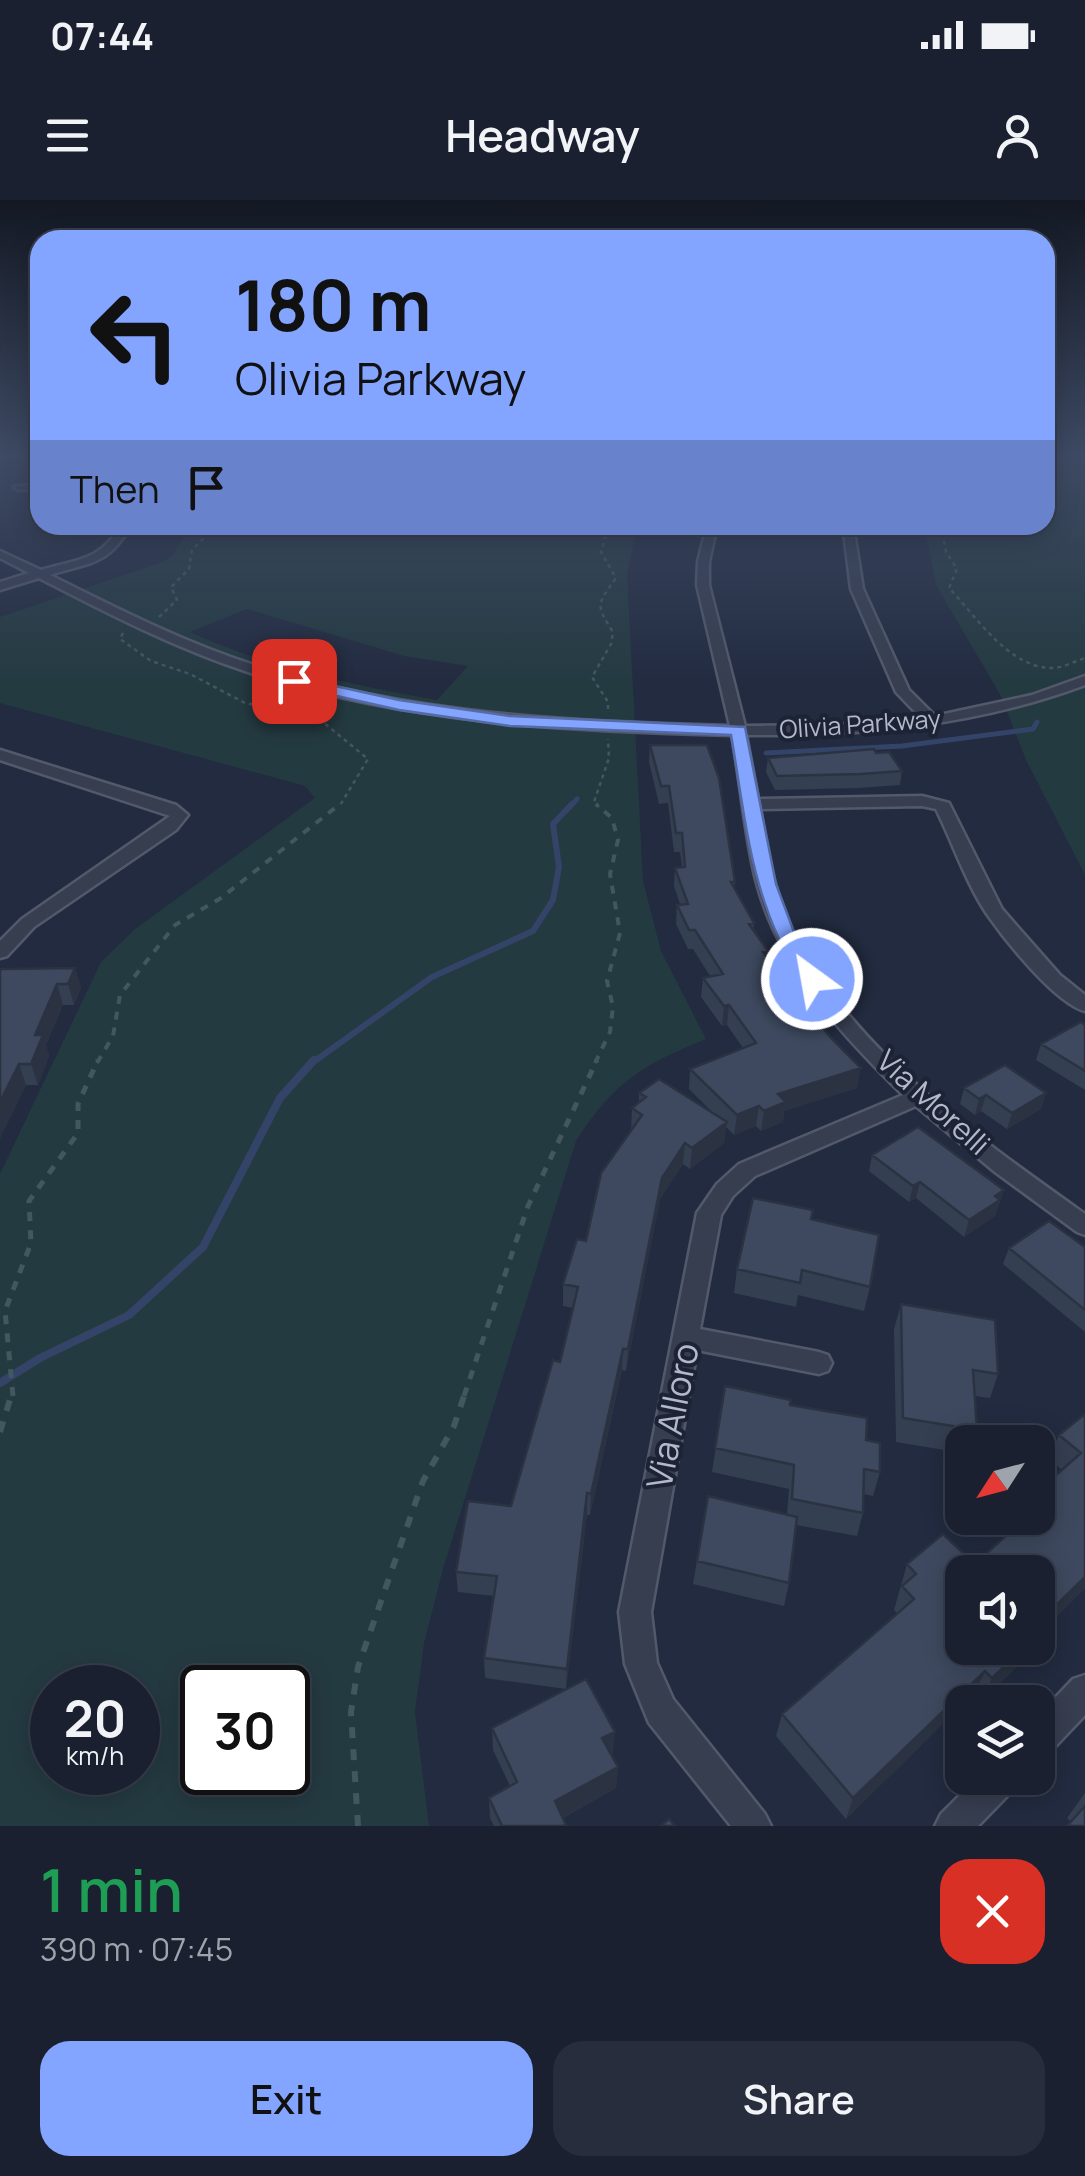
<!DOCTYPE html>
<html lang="en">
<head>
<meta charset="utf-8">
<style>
  body { margin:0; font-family:Manrope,sans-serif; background:#272d3c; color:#f1f3f6; height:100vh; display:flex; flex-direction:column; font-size:38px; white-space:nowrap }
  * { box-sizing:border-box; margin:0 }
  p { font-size:32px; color:#9fa3ab }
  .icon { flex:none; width:55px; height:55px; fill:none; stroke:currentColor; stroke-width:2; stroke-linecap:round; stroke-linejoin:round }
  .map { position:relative; height:1626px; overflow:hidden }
  .details { display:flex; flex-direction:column; background:#1a2030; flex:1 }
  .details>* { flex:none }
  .banner { position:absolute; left:30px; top:30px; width:1025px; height:305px; border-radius:30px; box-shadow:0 5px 25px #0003,0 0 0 2px #383e4c; background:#83a4ff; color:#111; overflow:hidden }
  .needle { width:65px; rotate:234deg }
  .fabs { position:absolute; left:945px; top:1225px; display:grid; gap:20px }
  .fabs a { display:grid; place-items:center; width:110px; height:110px; border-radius:20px; background:#1a2030; box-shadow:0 5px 25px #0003,0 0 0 2px #383e4c; font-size:50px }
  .speed { position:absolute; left:30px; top:1465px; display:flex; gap:20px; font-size:50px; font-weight:700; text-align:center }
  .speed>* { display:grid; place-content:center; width:130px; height:130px; border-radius:50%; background:#1a2030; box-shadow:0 5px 25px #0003,0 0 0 2px #383e4c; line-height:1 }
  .speed small { font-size:25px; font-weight:400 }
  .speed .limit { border:5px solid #111; border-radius:15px; background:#fff; color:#111 }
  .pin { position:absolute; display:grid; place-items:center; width:85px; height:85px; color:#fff; margin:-42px; border-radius:20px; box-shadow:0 5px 15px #0006 }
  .me { position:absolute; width:110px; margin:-55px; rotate:328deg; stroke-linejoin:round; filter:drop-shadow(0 0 8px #0008) }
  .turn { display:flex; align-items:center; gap:35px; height:210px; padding:0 40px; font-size:45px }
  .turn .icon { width:130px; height:130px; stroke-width:2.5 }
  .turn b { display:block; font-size:70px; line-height:85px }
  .then { display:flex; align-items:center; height:95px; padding:0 40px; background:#0003; gap:20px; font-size:38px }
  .round { display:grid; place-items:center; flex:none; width:105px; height:105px; border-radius:30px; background:#272d3c }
  .overview { display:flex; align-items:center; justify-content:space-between; height:170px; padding:0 40px }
  h1 { font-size:60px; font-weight:600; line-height:75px; color:#1e9e55 }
  .action { display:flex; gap:20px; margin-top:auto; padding:20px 40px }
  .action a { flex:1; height:115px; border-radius:30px; background:#83a4ff; color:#111; font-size:40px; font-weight:600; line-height:115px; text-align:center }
  .action a+a { background:#272d3c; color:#f1f3f6 }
  .status { display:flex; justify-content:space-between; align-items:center; height:70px; padding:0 50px; background:#1a2030; direction:ltr }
  .status svg { height:28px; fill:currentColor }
  header { display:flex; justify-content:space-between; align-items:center; height:130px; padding:0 40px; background:#1a2030; font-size:45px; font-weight:600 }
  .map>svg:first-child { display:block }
  .green { fill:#243a41; fill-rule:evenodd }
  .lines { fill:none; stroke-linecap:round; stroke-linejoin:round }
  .stream-far2 { stroke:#344468; stroke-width:5 }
  .stream-far1 { stroke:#344468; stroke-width:6 }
  .stream { stroke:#344468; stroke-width:8 }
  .street-casing { stroke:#52596b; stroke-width:5 }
  .path-far3 { stroke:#42575e; stroke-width:2.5; stroke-dasharray:4 4; stroke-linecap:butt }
  .path-far2 { stroke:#42575e; stroke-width:4; stroke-dasharray:8 8; stroke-linecap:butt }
  .path-far1 { stroke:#42575e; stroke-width:5; stroke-dasharray:9 9; stroke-linecap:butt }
  .path { stroke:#42575e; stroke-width:6; stroke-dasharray:11 11; stroke-linecap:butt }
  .street { fill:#373e50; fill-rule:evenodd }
  .wall { fill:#353f52 }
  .shaded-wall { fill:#2b3342 }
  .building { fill:#3e495f; stroke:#2b3342; stroke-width:2.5 }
  .route { fill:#83a4ff; stroke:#556ba6; stroke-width:2.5 }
  .labels { text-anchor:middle; stroke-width:8; stroke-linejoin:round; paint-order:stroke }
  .far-street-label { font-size:25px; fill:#b3b9cb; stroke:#1c2335 }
  .street-label { font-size:30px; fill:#b3b9cb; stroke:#1c2335 }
  .near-street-label { font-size:35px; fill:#b3b9cb; stroke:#1c2335 }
</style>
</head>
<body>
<div class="status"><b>07:44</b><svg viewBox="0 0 49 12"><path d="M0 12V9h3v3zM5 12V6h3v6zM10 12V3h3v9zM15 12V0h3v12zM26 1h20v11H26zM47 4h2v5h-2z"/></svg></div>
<header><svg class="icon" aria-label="menu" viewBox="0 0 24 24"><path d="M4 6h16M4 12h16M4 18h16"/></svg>Headway<svg class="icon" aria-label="person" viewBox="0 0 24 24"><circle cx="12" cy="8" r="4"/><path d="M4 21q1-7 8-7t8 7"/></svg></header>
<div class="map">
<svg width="1085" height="1626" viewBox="0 0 1085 1626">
  <rect width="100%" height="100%" fill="#222b40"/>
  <path class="green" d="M1045 255H1085V675L1026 560 1001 496 936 385 928 342 920 325H1045Z
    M190 325H638L627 373 643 681 661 751 706 839C642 865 614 882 576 941L443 1369 424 1443 415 1512 429 1626H0V974L101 762 135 729 315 598 305 586 0 503V417L163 362 174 354ZM247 409 404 456 468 466 437 500C352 485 269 468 190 432ZM52 1488H138V1572H52ZM202 1488H288V1572H202Z"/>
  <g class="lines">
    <path class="stream-far2" d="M766 553 902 546 1033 529 1037 522
      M570 607 577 599"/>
    <path class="stream-far1" d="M312 863 432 777 533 731 553 700 559 667 553 624 572 604"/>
    <path class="stream" d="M0 1183 40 1158 129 1115 203 1047 280 898 314 860"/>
    <g class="street-casing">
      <path id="street" d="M40 283V289L19 290 14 287Z
        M121 325H131C109 365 91 362 50 375 118 409 187 444 260 467 412 515 572 522 730 526L697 385 698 362 707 325H717L709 362V385L745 526 836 525 921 518 896 492 851 389 843 325H853L863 389 909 490 935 516 1032 495 1085 476V485C975 526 863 536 746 535L758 599 922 596 949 603 1002 709 1060 775 1085 795V811C1055 803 1005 740 987 714 966 683 953 643 936 609L922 606 760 609C767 651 774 696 794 734 856 853 978 938 1085 1014V1035L1077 1032 995 972 916 906 755 976 733 996 721 1015 700 1129 819 1152 828 1155 832 1163 828 1171 819 1174 697 1150 651 1412 657 1463 673 1499 765 1614 771 1626H731L649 1523 625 1464 619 1412 697 1013 717 984 739 964 903 895C841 834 778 767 756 680 744 632 741 583 732 535 569 531 404 523 248 472 175 448 107 413 39 378L0 390V382L29 373 0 358V351L41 370C78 359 100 361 121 325Z
        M0 550 176 605 188 615 176 630 34 727 7 756 0 758V741L22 719 170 616 0 560Z
        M1085 1475V1515L1050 1552 1038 1557V1516L1073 1479Z
        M977 1578H1018L1013 1590 978 1626H935L941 1614Z"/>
    </g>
    <path class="path-far3" d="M941 325 946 352 957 369 949 388C975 415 1010 470 1054 468 1064 467 1076 461 1085 458
      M159 417 177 400 171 387 189 369 192 350 209 333 210 325
      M123 433 120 439 151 461 190 474 245 503 318 518 368 559 339 607
      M608 509V502L592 477 611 444 613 432C595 404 597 405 616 378L601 352 609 325
      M599 607 594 602 609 558 608 539"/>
    <path class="path-far2" d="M97 863 113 836 120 795 175 725 221 698 340 604
      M595 863 610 832 613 807 607 781 620 733 610 674 618 640 612 618 596 604"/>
    <path class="path-far1" d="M13 1196 5 1111 31 1043 29 1001 78 933V904L98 860
      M464 1196 528 1006 597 860"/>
    <path class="path" d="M0 1232 12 1193
      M358 1626 351 1512 358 1467 423 1281 454 1226 465 1193"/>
    <use href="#street" class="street"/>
  </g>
  <path class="wall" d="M650 545 735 682 734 687 754 723 753 730 767 757 857 888 784 911 783 922 761 931 756 926 734 935 726 927 724 943 690 969 683 964 660 999 626 1171 622 1170 590 1315H587L566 1489 485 1478 484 1458 494 1396 458 1392 456 1372 511 1306 560 1162 573 1108 563 1106V1084L586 1041 631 930 632 908 639 903V893L712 912 689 889 690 869 743 848 727 825 722 826 701 797 703 778 710 776 693 749H688L676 724 677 705 680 704 674 686 675 668 682 667 680 652H674L668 603 659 604 649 562Z
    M876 553 902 571 900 585 859 588 775 590 766 572 768 558Z
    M75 768 81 788 74 805H63L46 845 49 856 38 885H26L0 938V769Z
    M1085 825V890L1036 860 1041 844Z
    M964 888 1046 893 1041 909 1007 929 981 911 975 915 960 904Z
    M872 955 1004 990 995 1016 964 1037 916 998 909 1002 869 971Z
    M811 1019 870 1087 864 1111 798 1095 796 1107 734 1093 737 1069Z
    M1085 1047V1132L1003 1064 1009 1048Z
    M901 1104 998 1174 990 1198 975 1196 977 1230 973 1242H962V1253L896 1242 894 1129Z
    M725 1186 790 1205 866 1240 880 1272 873 1296 864 1294 863 1313 857 1336 796 1325 789 1383 784 1406 693 1384 708 1296 787 1314 789 1289 712 1272Z
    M1085 1214V1388L1043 1430 1038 1441V1372L962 1448H1034L1032 1452 982 1500 975 1493 965 1502H962V1505L846 1619 776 1536 782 1514 897 1413 894 1410 907 1364H975L1023 1320V1318H1038V1291L1062 1270 1049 1259 1059 1235Z
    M492 1528 613 1553 611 1554 618 1567 616 1588 563 1618 566 1626H494L490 1618 489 1598 510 1586 493 1550Z
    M1085 1593V1626L1071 1622 1067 1618Z"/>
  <path class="shaded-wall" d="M75 768 81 788 74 805 68 784Z
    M57 784 63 805 46 845 49 856 38 885 31 864 35 835Z
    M729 805 727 825 722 826 724 806Z
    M19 864 26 885 0 938V902Z
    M861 868 857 888 784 911 783 922 761 931 764 911 778 894Z
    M1046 893 1041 909 1007 929 1012 913Z
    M986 895 981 911 975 915 979 899Z
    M759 906 756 926 734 935 737 915Z
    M727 922 724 943 690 969 692 948Z
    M685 943 683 964 660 999 626 1171 628 1149 662 978Z
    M920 982 916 998 909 1002 913 986Z
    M1004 990 995 1016 964 1037 969 1020 995 996Z
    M623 1149 622 1170 590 1315 591 1294Z
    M587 1293V1315L566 1489 567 1469Z
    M1085 1377V1388L1043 1430 1038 1441V1423Z
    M1024 1448H1034L1032 1452 982 1500 992 1478Z
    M985 1471 975 1493 965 1502H962V1505L846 1619 853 1598Z
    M615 1532 613 1553 601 1559 602 1538Z
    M618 1567 616 1588 555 1622V1601Z"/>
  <path class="building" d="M650 545H707L719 578 735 682H731L754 723 749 724 768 751 763 752 830 837 861 868 778 894 786 902 764 911 759 906 737 915 690 869 756 843 729 805 724 806 703 778 723 774 695 730H689L677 705 688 704 675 668 685 667 682 633H676L669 586H661Z
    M874 549 876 553 889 552 902 571 861 574 777 576 768 558Z
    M75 768 68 784H57L35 835H43L31 864H19L0 902V769Z
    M1081 822 1085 825V871L1041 844Z
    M1005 865 1046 893 1012 913 986 895 979 899 964 888Z
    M659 879 727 922 692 948 685 943 662 978 628 1149H623L591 1294 587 1293 567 1469 484 1458 497 1376 456 1372 468 1301 511 1306 553 1160 560 1162 578 1087 563 1084 577 1039 586 1041 601 973 642 915 632 908 646 897 639 893Z
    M918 927 1004 990 995 996 1000 1000 969 1020 920 982 913 986 872 955Z
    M753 998 813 1010 811 1019 879 1035 870 1087 802 1070 800 1083 737 1069Z
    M1049 1021 1085 1047V1110L1009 1048Z
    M901 1104 995 1120 998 1174 973 1170 977 1230 903 1218Z
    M725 1186 791 1200 790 1205 867 1218 866 1240 880 1243V1272L864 1269 863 1313 792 1299 794 1265 715 1248Z
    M1085 1214V1377L1038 1423V1372H962V1448H1024L992 1478 985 1471 853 1598 782 1514 914 1399 902 1386 916 1374 907 1364 943 1334 975 1364 1025 1318H1038V1306L1041 1303 1038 1300V1291L1081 1253 1059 1235Z
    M708 1296 797 1317 789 1383 697 1361Z
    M586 1479 615 1532 602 1538 618 1567 555 1601 566 1625 563 1626H502L489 1598 517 1582 492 1528Z
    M1085 1606V1626H1067Z
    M669 1619 675 1626H661Z"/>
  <linearGradient id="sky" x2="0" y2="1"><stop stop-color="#131823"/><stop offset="0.53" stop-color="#3e4a64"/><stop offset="1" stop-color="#3e4a64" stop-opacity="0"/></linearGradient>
  <rect width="1085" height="483" fill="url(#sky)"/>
  <path class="route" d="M294 477 399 500 510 516 745 527 776 684 794 732 823 779 812 786 804 784C751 703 747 628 731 535L510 526 399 510 288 485 286 481Z"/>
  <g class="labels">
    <g class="far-street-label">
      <text transform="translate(860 524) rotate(-4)" y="9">Olivia Parkway</text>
    </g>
    <g class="street-label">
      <text transform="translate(933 903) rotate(42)" y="10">Via Morelli</text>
    </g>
    <g class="near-street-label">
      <text transform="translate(673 1216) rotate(-79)" y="12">Via Alloro</text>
    </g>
  </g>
</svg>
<div class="fabs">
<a><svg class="needle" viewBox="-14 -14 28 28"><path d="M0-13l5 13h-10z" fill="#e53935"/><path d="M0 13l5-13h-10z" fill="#9fa3ab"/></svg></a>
<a><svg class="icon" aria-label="sound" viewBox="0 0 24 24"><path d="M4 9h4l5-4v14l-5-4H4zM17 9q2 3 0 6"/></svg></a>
<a><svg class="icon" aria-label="layers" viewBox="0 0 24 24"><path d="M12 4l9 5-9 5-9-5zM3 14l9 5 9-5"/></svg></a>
</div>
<div class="speed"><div>20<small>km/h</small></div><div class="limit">30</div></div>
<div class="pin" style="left:294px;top:481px;background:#d93025"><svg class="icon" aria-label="arrive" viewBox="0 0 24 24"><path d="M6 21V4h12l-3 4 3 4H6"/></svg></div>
<svg class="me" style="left:812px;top:779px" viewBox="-20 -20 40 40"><circle r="17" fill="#83a4ff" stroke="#fff" stroke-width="3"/><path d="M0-11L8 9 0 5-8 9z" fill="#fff"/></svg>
<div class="banner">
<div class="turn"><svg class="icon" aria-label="left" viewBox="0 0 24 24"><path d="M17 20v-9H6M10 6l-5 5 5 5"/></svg><div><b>180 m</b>Olivia Parkway</div></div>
<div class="then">Then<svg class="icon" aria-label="arrive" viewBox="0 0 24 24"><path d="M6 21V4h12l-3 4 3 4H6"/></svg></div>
</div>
</div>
<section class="details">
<div class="overview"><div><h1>1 min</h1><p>390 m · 07:45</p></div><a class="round" style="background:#d93025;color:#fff"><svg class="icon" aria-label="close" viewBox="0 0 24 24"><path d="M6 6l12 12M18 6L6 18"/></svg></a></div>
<div class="action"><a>Exit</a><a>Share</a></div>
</section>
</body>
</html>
